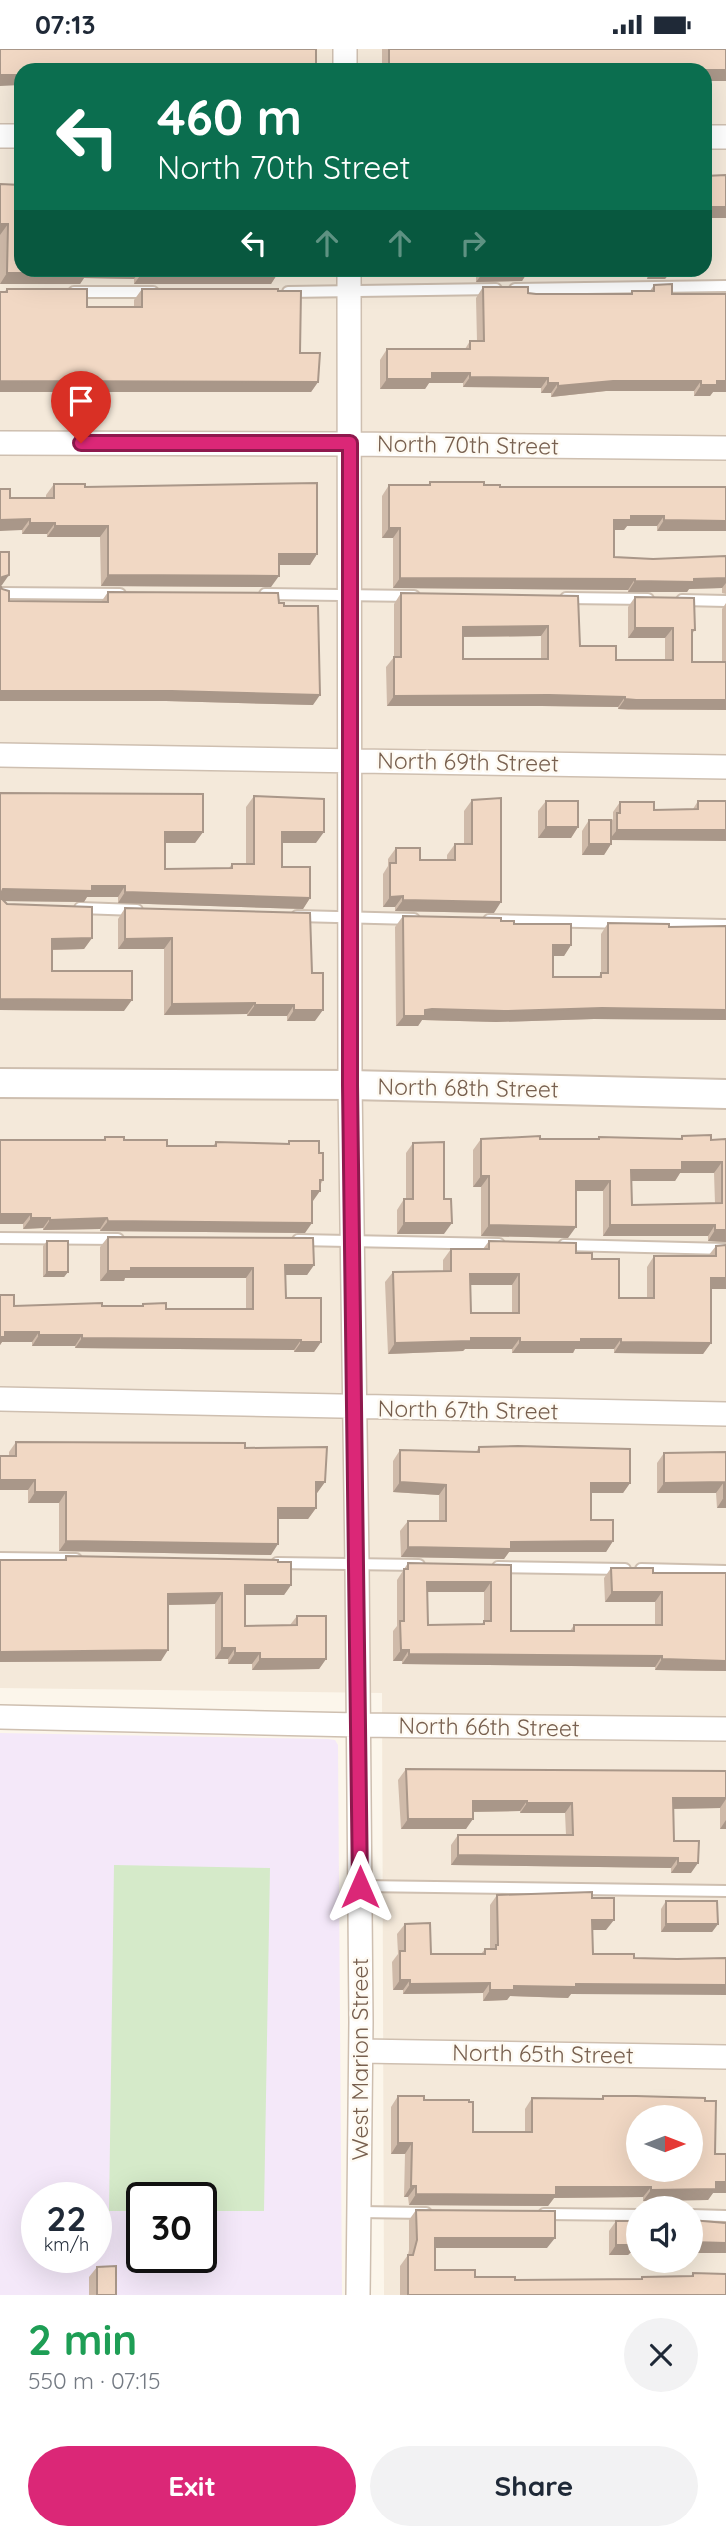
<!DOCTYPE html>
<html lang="en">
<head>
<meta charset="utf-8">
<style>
  body { margin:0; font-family:Quicksand,sans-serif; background:#f2f2f3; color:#1f2937; height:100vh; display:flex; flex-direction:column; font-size:26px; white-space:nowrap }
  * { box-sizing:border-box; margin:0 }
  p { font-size:23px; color:#747a83 }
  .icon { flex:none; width:38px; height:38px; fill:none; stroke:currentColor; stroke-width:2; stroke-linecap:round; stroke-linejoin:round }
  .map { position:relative; height:2246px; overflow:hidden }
  .side { display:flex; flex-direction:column; background:#fff; flex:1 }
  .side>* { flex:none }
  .guide { position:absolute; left:14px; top:14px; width:698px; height:214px; border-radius:21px; box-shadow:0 7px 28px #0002; background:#0b6e4f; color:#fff; overflow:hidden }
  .needle { width:46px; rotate:90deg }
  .controls { position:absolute; left:626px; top:2056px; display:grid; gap:14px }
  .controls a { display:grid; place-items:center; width:77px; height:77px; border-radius:50%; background:#fff; box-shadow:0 7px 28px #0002; font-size:35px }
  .speed { position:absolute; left:21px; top:2133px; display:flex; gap:14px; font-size:35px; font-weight:700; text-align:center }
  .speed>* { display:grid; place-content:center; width:91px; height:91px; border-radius:50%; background:#fff; box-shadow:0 7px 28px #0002; line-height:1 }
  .speed small { font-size:18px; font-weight:400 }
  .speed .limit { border:4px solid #111; border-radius:10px; background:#fff; color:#111 }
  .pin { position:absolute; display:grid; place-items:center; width:60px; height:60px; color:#fff; margin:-72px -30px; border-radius:50% 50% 50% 0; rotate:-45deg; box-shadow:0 0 7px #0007 }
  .pin .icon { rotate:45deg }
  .me { position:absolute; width:77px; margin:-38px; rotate:0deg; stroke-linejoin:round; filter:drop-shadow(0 0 5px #0008) }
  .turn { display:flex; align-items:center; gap:24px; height:147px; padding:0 28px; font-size:32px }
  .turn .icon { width:91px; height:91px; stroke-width:2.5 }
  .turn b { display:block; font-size:49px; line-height:60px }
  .lanes { display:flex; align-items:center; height:66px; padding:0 28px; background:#0003; justify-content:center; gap:35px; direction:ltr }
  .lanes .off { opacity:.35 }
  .round { display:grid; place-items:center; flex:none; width:74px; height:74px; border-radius:37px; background:#f2f2f3 }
  .head { display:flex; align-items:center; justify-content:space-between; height:119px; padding:0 28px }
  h1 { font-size:42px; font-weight:800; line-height:52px; color:#1e9e55 }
  .action { display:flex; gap:14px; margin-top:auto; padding:14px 28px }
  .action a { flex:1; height:80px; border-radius:42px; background:#db2777; color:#fff; font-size:28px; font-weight:800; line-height:80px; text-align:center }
  .action a+a { background:#f2f2f3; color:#1f2937 }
  .status { display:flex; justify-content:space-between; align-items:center; height:49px; padding:0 35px; background:#fff; direction:ltr }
  .status svg { height:19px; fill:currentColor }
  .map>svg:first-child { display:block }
  .residential { fill:#f4e9da; fill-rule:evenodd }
  .education { fill:#f4e8f9; fill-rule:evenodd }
  .green { fill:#d5eac9 }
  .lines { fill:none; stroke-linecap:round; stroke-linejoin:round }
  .service-casing { stroke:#cebfb0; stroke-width:14 }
  .minor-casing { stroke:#cebfb0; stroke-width:26 }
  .tertiary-casing { stroke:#cebfb0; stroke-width:32 }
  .service { stroke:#fff; stroke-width:10 }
  .minor { stroke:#fff; stroke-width:23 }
  .tertiary { stroke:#fff; stroke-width:28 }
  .wall { fill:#cfbaa9; fill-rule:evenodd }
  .shaded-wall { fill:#a99789 }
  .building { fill:#f1d8c4; stroke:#a99789; stroke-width:2; fill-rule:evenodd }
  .route-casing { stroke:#8e194d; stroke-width:18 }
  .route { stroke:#db2777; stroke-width:12 }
  .labels { text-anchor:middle; stroke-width:5; stroke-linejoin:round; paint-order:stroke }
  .street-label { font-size:23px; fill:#775f4e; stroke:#fefaf2 }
</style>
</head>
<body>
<div class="status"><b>07:13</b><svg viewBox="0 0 49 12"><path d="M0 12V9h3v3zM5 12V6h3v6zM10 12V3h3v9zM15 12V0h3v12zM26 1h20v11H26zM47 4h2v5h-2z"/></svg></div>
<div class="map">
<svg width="726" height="2246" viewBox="0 0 726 2246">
  <rect width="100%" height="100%" fill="#fcf6eb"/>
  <path class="residential" d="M0 0H726V2246H384L382 1644 0 1639ZM21 21H705V220H21ZM639 2068H691V2121H639ZM639 2160H691V2212H639Z"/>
  <path class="education" d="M0 1684 328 1690 335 1691 338 1696 342 2246H0ZM37 2149H96V2208H37ZM142 2149H201V2208H142Z"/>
  <path class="green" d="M114 1816 270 1819 264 2162H201V2149H142V2162H109Z"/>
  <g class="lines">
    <g class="service-casing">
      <path id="service" d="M515 240 726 237
        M74 243H153
        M288 243 496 240
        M0 544 120 545
        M265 545 414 547
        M566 549 648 550
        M682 551 726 552
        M80 859 137 861
        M297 867 414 870
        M489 871 726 876
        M0 1189 118 1190
        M298 1191 499 1195
        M564 1196 726 1200
        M0 1509 76 1510
        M277 1514 419 1516
        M498 1518 625 1520
        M641 1520 726 1522
        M360 1837 726 1842
        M359 2163 426 2164
        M544 2165 639 2166
        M691 2166 726 2167"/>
    </g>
    <g class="minor-casing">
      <path id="minor" d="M345 21V0
        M0 87H21
        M705 88H726
        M349 220 350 1036 357 1515 361 1973 358 2246
        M0 394 350 395 726 399
        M0 706 726 718
        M0 1350 726 1365
        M0 1668 358 1676 726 1680
        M361 2002 726 2008"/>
    </g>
    <g class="tertiary-casing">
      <path id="tertiary" d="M0 1034 350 1036 726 1045"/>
    </g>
    <use href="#service" class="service"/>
    <use href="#minor" class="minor"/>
    <use href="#tertiary" class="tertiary"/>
  </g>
  <path class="wall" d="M382 0H726V32H705V21H382Z
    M0 135 21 220H278V224L271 235H134V230L84 229 80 235H0Z
    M455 220H528L527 224 522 232 476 233V228H455Z
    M647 220H669V225L665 230H647Z
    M654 236 672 245H726V343H713L710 347H694V342H606L551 348V344H541V339L463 338V334H429L425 340H380V311L387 300H465L470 292H477L476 249 483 238 536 245H630L632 242H650Z
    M7 240 87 258H134V251L142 240 278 242 300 304 318 333 311 343H0V243H4Z
    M430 433 484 436 500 438H712L657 482V477H627L624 481H614V508L653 510 726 507V545L722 544V539L689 540 687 543H628V541L393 539V489H382V447L389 436H428Z
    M54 435 85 438 317 505 310 516H279L271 538 101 537 100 488H47V485H22V481L10 449H46V446Z
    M0 503 2 536H0L9 552 101 553 108 543 279 554 284 557 313 656 166 652H0Z
    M401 544 578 547 580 597 616 611H665V589H628V558L635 548 695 581 692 585V613H722V560L726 554V661H628L618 660V658L542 657H387L386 618 394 608V555ZM541 587V610H463V588Z
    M0 744 203 783 195 794H165V820L229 819 232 815H246V758L254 747 316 794H282V818L310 849 303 860 118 854V848H87L84 853 4 852 7 855 92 889 84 900 52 901V922L124 962 0 961Z
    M472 751 494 864 395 862V858H383V825L388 817V810L396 799 420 811H447V806L455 795H464V762Z
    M546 752 578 778 571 789H538V762Z
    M698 752H726L611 791V795L604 806H582V782L589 771 611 772 613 770V763L620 753 654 761 693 760Z
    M125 859 312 924 315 972H287V967H247V965L164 966V900H118V870Z
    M403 867 501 872 514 875 571 896 564 907H553V928H598L601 925V885L608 874 669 878 726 877V971L594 970 496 973 422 971 418 977H396L395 878Z
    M682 1087 711 1091 726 1090V1193L708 1192V1187H603V1142H576L568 1189 481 1187V1138H473V1101L481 1090H598L599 1088 680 1090ZM680 1124H714L715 1154 632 1156 631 1132H675Z
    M105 1088 167 1097H213L216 1093 288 1094 289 1092 319 1104 323 1131 312 1152 305 1184 100 1182V1180L43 1181V1179L23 1180V1175H0L103 1091Z
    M413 1094 444 1150V1185H397V1161L404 1150H406V1104Z
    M108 1188 314 1216 307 1226H285L286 1249 321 1293 314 1303H294V1301L75 1299V1297H32V1293H2L0 1296V1246L14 1257H142L143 1255 166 1260H246V1229H125L124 1232H100V1198Z
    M47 1192 68 1223 64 1228H43V1197Z
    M489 1192 576 1204 592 1210 619 1249H647V1218L654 1207H708L716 1197 726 1240H711V1294L703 1305 614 1304V1300H575L573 1304H512V1300H465L463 1302 388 1305 385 1233 393 1223 443 1222V1211L451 1200H483ZM470 1236H512V1264H471Z
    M16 1393 245 1399 325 1433 317 1444H316V1459L308 1470H278L271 1506 59 1502V1454H28V1441L9 1407V1403Z
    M479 1398 630 1434 623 1444H591V1471L613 1492 606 1503H509L504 1510 401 1508 400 1482 408 1472H439V1446L393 1443V1412L400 1401 476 1403Z
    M726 1403V1459H717L716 1444H657V1414L664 1404Z
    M66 1507 278 1513 291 1536 284 1546H245V1577L290 1576 297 1567 326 1610 319 1620 252 1621V1615H228V1610H215V1555L168 1556 161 1612 0 1613V1511H64Z
    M408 1514 511 1516V1582H570L574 1576H655V1553H605L604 1529 611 1519 653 1524H726V1622L655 1621V1618L402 1615V1612H393V1582L397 1577V1531ZM427 1543H484V1572L482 1575 428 1576Z
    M406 1720 726 1722V1780H720V1759L673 1760 674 1792 691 1824H671V1819L451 1816V1796L458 1786H566L565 1764H520V1762L473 1763 466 1780H401L398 1731Z
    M497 1846 592 1849 606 1881H592L571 1945 568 1949 510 1947 507 1951 483 1952V1944L403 1945V1941H393L392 1913 398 1905 397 1885 405 1875 431 1905H481L485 1900H490V1856Z
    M666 1852 718 1875 712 1883H661V1860Z
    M398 2047 424 2051 473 2083H525V2060L532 2049 601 2050 603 2047 705 2052 715 2105 726 2144H713L708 2151 643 2152V2148L554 2149 548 2157 409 2156 408 2148H404L405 2105H391V2058Z
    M416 2161 547 2199H435V2221L475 2228 515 2231 641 2230 642 2228 691 2227 693 2224 726 2246H400V2217L408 2206 409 2201V2171Z
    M616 2172 630 2204 628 2206H609V2182Z
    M97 2218 116 2246H89V2228Z"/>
  <path class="shaded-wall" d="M664 18 662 21H591L592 19Z
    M726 21V32H705V22Z
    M0 26H21V36L0 37Z
    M705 158H726V169H705Z
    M0 175H8L0 186Z
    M86 220H141L134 230 84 229 80 235H0L7 224Z
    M400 220H424L420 226H397Z
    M460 220H481L476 228H455Z
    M142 224H278L271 235H134Z
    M527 224 522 232 476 233 482 225Z
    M650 225H669L665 230H647Z
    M432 324H470L463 334H429L425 340H380L387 330Z
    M470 328 548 329 541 339 463 338Z
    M0 332 318 333 311 343H0Z
    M613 332H701L694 342H606L551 348 558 337Z
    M717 332H726V343H713L710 347H694L701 336Z
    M548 334H558L551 344H541Z
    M631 467H664L657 477H627L624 481H607L614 471Z
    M30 470 22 481 0 482V471Z
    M664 471 726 472V482H657Z
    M30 474H55L47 485H22Z
    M55 477H108L100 488H47Z
    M389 479H400L393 489H382Z
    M279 505H317L310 516H271Z
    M9 526 2 536 0 537V531L2 528Z
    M108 526 279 527 271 538 101 537Z
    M400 529 635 530 628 541 393 539Z
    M726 529V534L722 539 689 540 687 543H628L635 532Z
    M548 577 541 587 456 588 463 578Z
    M635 579H673L665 589H628Z
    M0 642H172L320 646 313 656 166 652H0Z
    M549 646 625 648 618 658 542 657H387L394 647Z
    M625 650 726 651V661L618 660Z
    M546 778H578L571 789H538Z
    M617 781H726V792L609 791Z
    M165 783H203L195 794H157Z
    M282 783H324L316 794H274Z
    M589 795H611L604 806H582Z
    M92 837H125L118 848H87L84 853 0 852V845L3 840Z
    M125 843 310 849 303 860 118 854Z
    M403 847 395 858H383L390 848Z
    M403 851 501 853 494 864 395 862Z
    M92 889 84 900 44 901 52 890Z
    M172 889 164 900H118L125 890Z
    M553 896H571L564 907H545Z
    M0 950 132 951 124 962 0 961Z
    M255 954 247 965 164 966 172 955Z
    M255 956H294L287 967H247Z
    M602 959 726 961V971L594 970 496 973 424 971H422L418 977H396L404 967 432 960Z
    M294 961H323L315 972H287Z
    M682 1113H722L714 1124H680L675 1132H623L631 1121Z
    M481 1127H489L481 1138H473Z
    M576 1132H610L603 1142H568Z
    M312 1142H320L313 1152H305Z
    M0 1165H31L23 1175H0Z
    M31 1169H50L43 1179 23 1180Z
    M107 1169 100 1180 43 1181 50 1171Z
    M108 1172 312 1174 305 1184 100 1182Z
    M404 1174H452L444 1185H397Z
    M489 1176 576 1178 568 1189 481 1187Z
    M610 1176H715L708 1187H603Z
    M715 1181H726V1193L708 1192Z
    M285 1216H314L307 1226H277Z
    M131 1219H253L246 1229H125L124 1232H100L108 1222Z
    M47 1223H68L64 1228H43Z
    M470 1225H519L512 1236H463Z
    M711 1229H726V1240H703Z
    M5 1283H39L32 1293H2L0 1296V1288Z
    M39 1286H82L75 1297H32Z
    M82 1289 301 1291 294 1301 75 1299Z
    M471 1289H520L512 1300H465L463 1302 388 1305 395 1294Z
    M581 1290H621L614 1300H575L573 1304H512L520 1293Z
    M301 1293H321L314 1303H294Z
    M621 1293 711 1294 703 1305 614 1304Z
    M0 1431H35L28 1441H0Z
    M316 1433H325L317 1444H308Z
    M400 1433 446 1436 439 1446 393 1443Z
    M724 1433 716 1444H657L664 1434Z
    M591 1434H630L623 1444H583Z
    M35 1443H66L59 1454H28Z
    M724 1448H726V1459H717Z
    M278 1459H316L308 1470H270Z
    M66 1492 278 1495 271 1506 59 1502Z
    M613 1492 606 1503H509L504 1510 401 1508 408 1498 511 1493Z
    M427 1533H491L484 1543H419Z
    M245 1536H291L284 1546H238Z
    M612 1543H662L655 1553H605Z
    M222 1544 215 1555 161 1556 168 1545Z
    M222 1599H235L228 1610H215Z
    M168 1601 161 1612 0 1613V1603Z
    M401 1601H409L402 1612H393Z
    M235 1604H260L252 1615H228Z
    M409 1605 662 1607 655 1618 402 1615Z
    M260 1610H326L319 1620 252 1621Z
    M662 1610 726 1612V1622L655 1621Z
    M673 1749H726V1750L720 1759 666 1760Z
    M473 1752H527L520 1762 466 1763Z
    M527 1754H572L565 1764H520Z
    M408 1770H473L466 1780H401Z
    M726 1771V1780H720Z
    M458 1806 678 1809 671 1819 451 1816Z
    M678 1814H698L691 1824H671Z
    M592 1871H614L606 1881H585Z
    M666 1875H718L712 1883H661Z
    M400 1931H410L403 1941H393Z
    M490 1934 483 1944 403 1945 410 1935Z
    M576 1935 726 1936V1946L571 1945 568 1949 510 1947 507 1951 483 1952 490 1941 514 1937Z
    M398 2094H412L405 2105H391Z
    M716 2133H726V2144H713L708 2151 643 2152 651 2141Z
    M411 2137H416L408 2148H404Z
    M556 2138H651L643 2148 554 2149 548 2157 409 2156 416 2145Z
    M435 2189H555L547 2199H427Z
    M636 2193H639V2204H630L628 2206H609L616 2196Z
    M691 2193 726 2194V2204H691Z"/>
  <path class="building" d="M0 0H316V21H21V26H0Z
    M389 0H726V21H664V18L592 19V21H389Z
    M726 126V158H705V127Z
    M0 135 21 136V220H87V224H7L8 175H0Z
    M142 220H278V224H142Z
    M482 220H528L527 224 482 225Z
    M650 220H669V225H650Z
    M672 235V245H726V332H717V336H701V332H613L558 337V334H548V329L470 328V324H432V330H387V300H470V292H484L483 238H528V244L536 245H632V242H654V236Z
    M7 240H87V258H142V240H278V242H301L300 304H320L318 333 0 332V243H7Z
    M430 433H484V436H500V438H726V472L664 471V467H631V471H614V508L653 510 726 507V529L694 530V533L635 532V530L400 529V479H389V436H430Z
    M317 434V505H279V527L108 526V477H55V474H30V470L0 471V440H10V449H54V435H85V438Z
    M0 503H9V526L2 528 0 533Z
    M0 536 2 540 9 542V552L108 553V543L278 544 279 554H284V557H318L320 646 172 642H0Z
    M401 544 578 547 580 597H616V611H673V579H635V548L694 549 695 581H692V613H726V651H636L625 650V648L549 646 394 647V608H401ZM548 577V610H463V578Z
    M0 744 203 745V783H165V820L232 819V815H254V747L324 750V783H282V818H310V849L125 843V837H92V842L3 840 0 847Z
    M501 749V853L403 851V847L390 848V814H396V799H420V811H455V795H472V751Z
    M546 752H578V778H546Z
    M698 752H726V781H617V764H620V753H654V761L698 760Z
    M589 771H611V795H589Z
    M0 848 7 855 92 858V889L52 890V922H132V951L0 950Z
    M125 859 310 864 312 924H323V961H294V956H255V954L172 955V889L125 890Z
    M403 867 501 869V872H514V875H571V896H553V928H601V924H608V874L669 875V878L726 877V961L602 959 504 962 432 960 425 961V967H404Z
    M711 1086V1091L726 1090V1181H715V1176H610V1132H576V1178L489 1176V1127H481V1090L540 1087V1090H599V1088L682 1090V1087ZM682 1113H722V1154L632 1156 631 1121H682Z
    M105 1088H124V1091H167V1097H216V1093L289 1095V1092H319V1104H323V1131H320V1142H312V1174L108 1172 107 1169 50 1171V1169H31V1165H0V1091H105Z
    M444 1093V1150H451L452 1174H404V1150H413V1094Z
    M108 1188 313 1189 314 1216H285L286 1249H321V1293H301V1291L82 1289V1286H39V1283H5V1288H0V1246H14V1257L102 1254V1257H143V1255L166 1254V1260H253V1219H131V1222H108Z
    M47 1192H68V1223H47Z
    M489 1192 576 1194V1204H592V1210H619V1249H654V1207H716V1197L726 1196V1229H711V1294L621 1293V1290H581V1293H520V1289H471V1292L395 1294 393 1223 451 1222V1200H489ZM470 1225H519V1264H471Z
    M16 1393 245 1394V1399L327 1398 325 1433H316V1459H278V1495L66 1492V1443H35V1431H0V1407H16Z
    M518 1397 630 1400V1434H591V1471H613V1492L511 1493V1500L408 1498V1472H446V1436L400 1433V1401L479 1403V1398Z
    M726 1403V1448H724V1433L664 1434V1404Z
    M66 1507 278 1511V1513H291V1536H245V1577L297 1576V1567H326V1610H260V1604H235V1599H222V1544L168 1545V1601L0 1603V1511H66Z
    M408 1514 511 1516V1582H574V1576H662V1543H612L611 1519H653V1524H726V1612L662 1610V1607L409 1605V1601H401L400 1572H404V1520H408ZM427 1533H491V1572H484V1575L428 1576Z
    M406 1720 726 1722V1749H673L674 1792H699L698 1814H678V1809L458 1806V1786H573L572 1754H527V1752H473V1770H408Z
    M592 1843V1849H614V1871H592L593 1905H634V1909L677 1910 726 1909V1936L576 1935V1938L514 1937V1941H490V1934L410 1935V1931H400V1902H405V1875L430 1874 431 1905H485V1900H496V1896H498L497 1846Z
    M666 1852H717L718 1875H666Z
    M398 2047H424V2051H469V2053H473V2083H532V2049L603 2050V2047H636L705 2049V2052H716L715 2105H726V2133H716V2140L651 2141V2138H556V2146L416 2145V2137H411L412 2094H398ZM639 2068H691V2121H639Z
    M416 2161 555 2162V2189H435V2221H475V2228H515V2231L642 2230V2228L693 2227V2224L726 2225V2246H408V2206H413L417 2191Z
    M691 2171 726 2174V2194L691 2193Z
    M616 2172H639V2193H636V2196H616Z
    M116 2217V2246H97V2218Z"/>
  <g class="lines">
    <g class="route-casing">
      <path id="route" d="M81 394H350V1036L360 1838"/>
    </g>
    <use href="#route" class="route"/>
  </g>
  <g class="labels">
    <g class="street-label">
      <text transform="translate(468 396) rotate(1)" y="8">North 70th Street</text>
      <text transform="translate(468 713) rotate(1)" y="8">North 69th Street</text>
      <text transform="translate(468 1039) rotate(1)" y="8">North 68th Street</text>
      <text transform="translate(468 1361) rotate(1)" y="8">North 67th Street</text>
      <text transform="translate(489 1678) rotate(1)" y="8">North 66th Street</text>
      <text transform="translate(543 2005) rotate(1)" y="8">North 65th Street</text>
      <text transform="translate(360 2010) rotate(-90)" y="8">West Marion Street</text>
    </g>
  </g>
</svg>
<div class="controls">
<a><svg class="needle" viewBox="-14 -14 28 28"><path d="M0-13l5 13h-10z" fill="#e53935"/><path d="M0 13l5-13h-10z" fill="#747a83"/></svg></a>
<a><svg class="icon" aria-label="sound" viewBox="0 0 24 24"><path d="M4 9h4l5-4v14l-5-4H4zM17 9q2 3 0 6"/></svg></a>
</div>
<div class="speed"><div>22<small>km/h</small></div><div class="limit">30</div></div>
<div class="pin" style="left:81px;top:394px;background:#d93025"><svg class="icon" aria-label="arrive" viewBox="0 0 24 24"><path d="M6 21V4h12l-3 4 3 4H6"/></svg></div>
<svg class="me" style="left:360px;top:1838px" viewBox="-20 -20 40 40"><path d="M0-17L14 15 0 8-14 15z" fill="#db2777" stroke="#fff" stroke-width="4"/></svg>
<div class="guide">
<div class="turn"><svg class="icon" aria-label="left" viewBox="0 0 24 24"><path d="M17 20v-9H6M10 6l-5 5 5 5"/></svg><div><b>460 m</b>North 70th Street</div></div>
<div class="lanes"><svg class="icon" aria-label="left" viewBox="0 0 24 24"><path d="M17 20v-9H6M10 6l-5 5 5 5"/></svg><svg class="icon off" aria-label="ahead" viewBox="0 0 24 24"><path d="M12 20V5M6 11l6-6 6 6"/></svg><svg class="icon off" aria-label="ahead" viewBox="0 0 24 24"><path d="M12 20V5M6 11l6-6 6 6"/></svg><svg class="icon off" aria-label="right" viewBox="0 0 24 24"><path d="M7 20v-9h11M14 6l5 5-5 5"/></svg></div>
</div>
</div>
<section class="side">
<div class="head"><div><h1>2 min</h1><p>550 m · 07:15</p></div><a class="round"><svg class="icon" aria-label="close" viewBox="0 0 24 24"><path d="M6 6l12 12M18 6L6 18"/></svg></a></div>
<div class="action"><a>Exit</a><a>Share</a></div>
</section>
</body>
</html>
